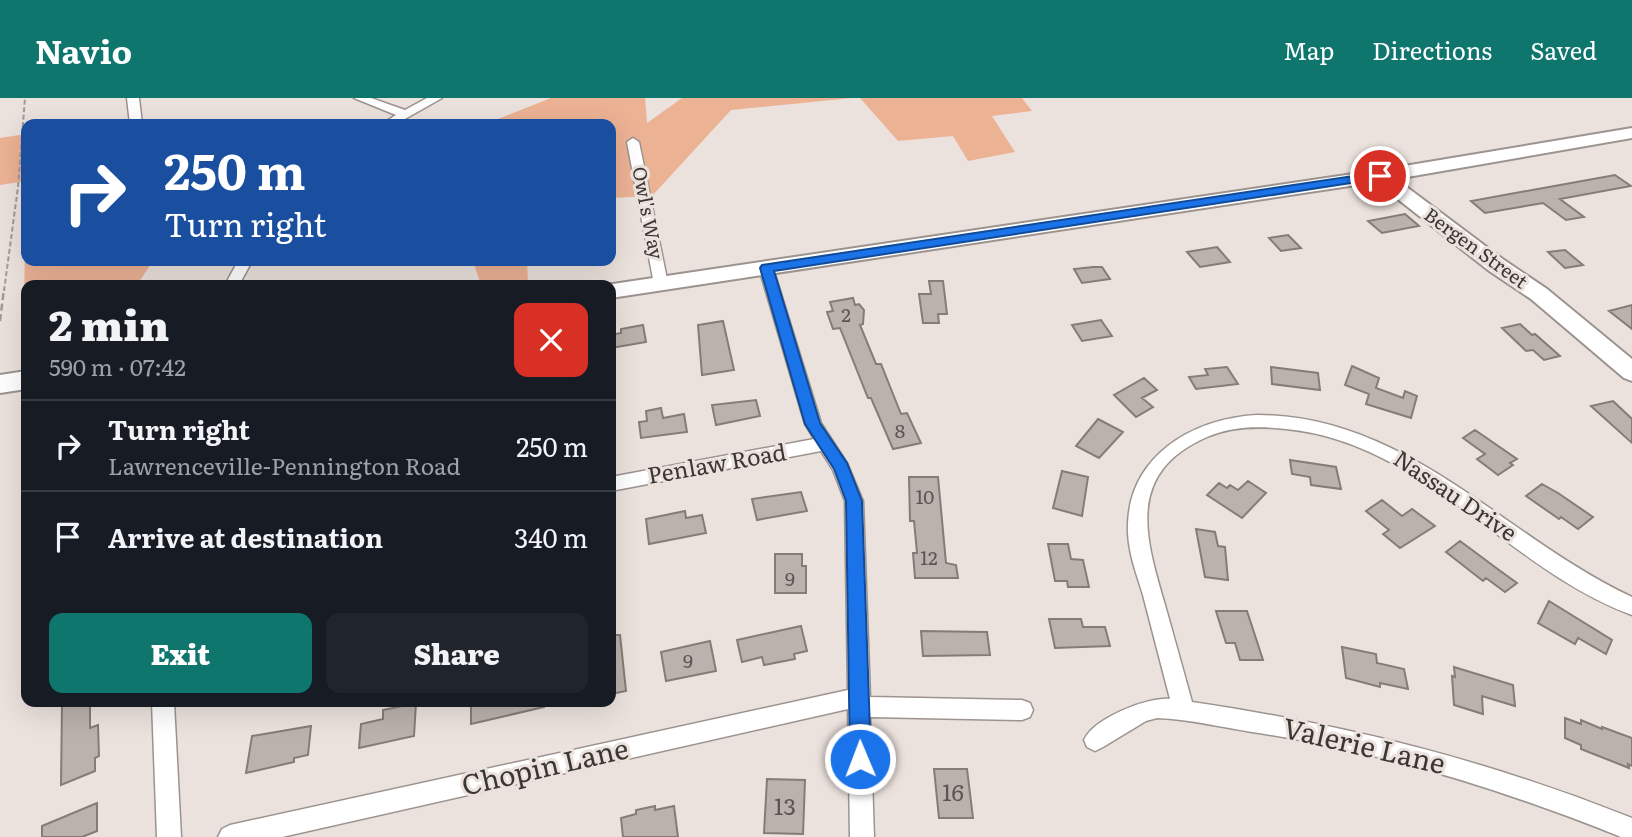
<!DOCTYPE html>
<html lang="en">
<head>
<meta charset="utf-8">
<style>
  body { margin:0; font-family:Literata,serif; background:#20242c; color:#f1f3f6; height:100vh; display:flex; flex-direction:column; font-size:26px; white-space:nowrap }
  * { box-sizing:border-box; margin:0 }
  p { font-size:23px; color:#9ea1a6 }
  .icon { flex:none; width:38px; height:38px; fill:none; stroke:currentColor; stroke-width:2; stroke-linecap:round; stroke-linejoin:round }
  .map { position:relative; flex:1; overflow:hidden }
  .details { position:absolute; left:21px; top:182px; width:595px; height:427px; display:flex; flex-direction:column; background:#171b24; border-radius:14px; box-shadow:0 7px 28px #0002 }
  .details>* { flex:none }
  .hud { position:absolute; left:21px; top:21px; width:595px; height:147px; border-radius:14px; box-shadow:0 7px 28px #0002; background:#1a4fa0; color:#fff; overflow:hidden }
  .pin { position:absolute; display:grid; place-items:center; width:60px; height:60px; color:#fff; margin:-30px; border:4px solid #fff; border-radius:50%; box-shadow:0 2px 7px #0007 }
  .me { position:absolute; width:77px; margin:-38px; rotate:359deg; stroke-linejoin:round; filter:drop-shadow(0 0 5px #0008) }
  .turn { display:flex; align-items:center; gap:24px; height:147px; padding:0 28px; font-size:32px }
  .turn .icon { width:91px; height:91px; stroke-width:2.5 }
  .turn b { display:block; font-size:49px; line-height:60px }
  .round { display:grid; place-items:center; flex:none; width:74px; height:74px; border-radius:14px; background:#20242c }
  .headline { display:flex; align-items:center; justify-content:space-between; height:119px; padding:0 28px }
  h1 { font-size:42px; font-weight:800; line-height:52px }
  .cta { display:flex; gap:14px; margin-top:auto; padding:14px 28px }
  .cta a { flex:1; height:80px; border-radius:14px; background:#0f766e; color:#fff; font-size:28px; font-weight:800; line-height:80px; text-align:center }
  .cta a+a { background:#20242c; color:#f1f3f6 }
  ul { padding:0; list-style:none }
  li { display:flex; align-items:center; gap:21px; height:91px; padding:0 28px; border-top:2px solid #363941 }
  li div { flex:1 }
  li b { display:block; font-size:26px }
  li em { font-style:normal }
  header { display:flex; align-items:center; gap:42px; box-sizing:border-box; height:98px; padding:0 35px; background:#0f766e; color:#fff }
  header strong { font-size:33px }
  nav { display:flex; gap:38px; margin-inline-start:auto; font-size:24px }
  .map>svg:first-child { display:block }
  .green { fill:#ecb294 }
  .building { fill:#bbb1ad; stroke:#847c77; stroke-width:2 }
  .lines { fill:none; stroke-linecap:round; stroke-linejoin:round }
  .street-casing { stroke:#9c938f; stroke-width:3 }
  .secondary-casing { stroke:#9c938f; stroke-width:4 }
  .path-far1 { stroke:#a29a96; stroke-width:2; stroke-dasharray:5 2.5; stroke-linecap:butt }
  .path { stroke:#a29a96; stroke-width:2.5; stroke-dasharray:7 3.5; stroke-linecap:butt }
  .street { fill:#fff; fill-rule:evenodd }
  .secondary { fill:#fff; fill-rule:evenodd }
  .route { fill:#1a73e8; stroke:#114b97; stroke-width:2 }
  .labels { text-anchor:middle; stroke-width:6; stroke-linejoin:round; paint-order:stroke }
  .far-street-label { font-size:19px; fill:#3b3735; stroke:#ece2dd }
  .number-label { font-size:19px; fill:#5b5653 }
  .street-label { font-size:23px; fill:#3b3735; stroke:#ece2dd }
  .near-number-label { font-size:23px; fill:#5b5653 }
  .near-street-label { font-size:28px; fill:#3b3735; stroke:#ece2dd }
</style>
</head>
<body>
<header>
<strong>Navio</strong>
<nav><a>Map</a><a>Directions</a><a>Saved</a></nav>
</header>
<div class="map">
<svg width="1632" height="739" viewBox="0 0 1632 739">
  <rect width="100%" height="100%" fill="#ece2dd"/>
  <path class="green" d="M551 0H645L647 25 682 0H852L731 12 652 98 611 100V26H485Z
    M860 0H1022L1032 13 992 18 1015 54 968 63 953 38 898 43Z
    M26 36V163H153L137 187H26V208H24L26 83 0 87V40Z
    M473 163H527L528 184 481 187Z"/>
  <path class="building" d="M1615 77 1631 88 1560 101 1584 119 1566 122 1543 105 1485 115 1471 103Z
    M1405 116 1419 128 1382 135 1368 123Z
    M1288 137 1301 150 1281 153 1269 140Z
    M1217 149 1230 164 1200 169 1187 154Z
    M1565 152 1583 167 1565 170 1548 154Z
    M1093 169H1102L1110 181 1082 185 1074 171Z
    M929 183H943L947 216H938L939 225H923L919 196H931Z
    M853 200 855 207 859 206 864 212 863 226 860 227 876 266H881L901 316 907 315 921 345 893 351 871 300H868L840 230 833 231 827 214 833 213 830 204Z
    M1632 207V231L1609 213Z
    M1101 222 1112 238 1082 243 1072 227Z
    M723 223 734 272 702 277 698 227Z
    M1520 226 1532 237 1535 236 1560 258 1544 262 1533 252 1526 253 1502 230Z
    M643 227 646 244 611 250V237L621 235V231Z
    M1352 268 1379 280 1376 290 1403 300 1405 293 1417 298 1411 320 1366 306 1369 296 1345 287Z
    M1227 269 1238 286 1196 291 1189 279 1208 277 1205 271Z
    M1271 269 1318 275 1320 292 1272 286Z
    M1144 280 1157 292 1142 300 1153 309 1136 319 1114 297Z
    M756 302 760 318 716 327 712 307Z
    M1613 303 1632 321V345L1591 308Z
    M661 310 663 320 684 316 687 334 641 340 639 324 647 323 646 313Z
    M1098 321 1123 334 1099 360 1076 348Z
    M1475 332 1517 361 1510 365 1513 367 1498 377 1477 361 1485 356 1463 340Z
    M1290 362 1336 369 1341 391 1311 387 1310 379 1292 376Z
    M1062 373 1088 379 1082 418 1053 410Z
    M909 379H938L946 465 956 467 958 480H915L913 455H917L914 423H910Z
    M1248 383 1266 395 1242 420 1207 397 1219 385 1227 390 1230 387 1238 392Z
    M1542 386 1558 395 1593 419 1578 431 1561 419 1559 421 1526 398Z
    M801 394 807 413 757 422 752 401Z
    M1382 402 1402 418 1412 411 1435 428 1400 450 1383 436 1389 432 1366 413Z
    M685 413 686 420 702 417 706 435 649 446 646 421Z
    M1196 431 1215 434 1218 448 1225 449 1228 482 1205 479Z
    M1460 443 1499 472 1517 485 1505 494 1486 480 1483 483 1446 454Z
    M1048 446H1068L1071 461 1083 462 1089 489H1068L1067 483H1055Z
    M775 456H802V468H806V495H775Z
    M1549 503 1612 542 1606 556 1578 540 1575 546 1538 525Z
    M1216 513H1247L1263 562H1240L1235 545H1226Z
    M1049 521H1081L1083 529H1105L1110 548 1055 550Z
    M801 528 807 553 794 556 795 561 764 567 762 559 742 564 737 542Z
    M921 533 987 534 990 557 923 558Z
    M611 537H620L626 593 611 596Z
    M710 543 716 573 666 583 661 554Z
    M1342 549 1376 556 1377 565 1404 571 1408 591 1380 585V589L1346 580Z
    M1454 569 1513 587 1515 608 1482 598 1483 616 1454 607 1452 578 1455 579Z
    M62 604H90V630L98 627 99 658 95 660V673L61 687Z
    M471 604H543L544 609 471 626Z
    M416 605 414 638 359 650 361 626 383 621V612Z
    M1565 620 1581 626V622L1602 631V629L1632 640V668L1628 666 1629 670 1581 651V647L1565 640Z
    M311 628 308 657 294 660V664L246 675 252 638Z
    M934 671H967L973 720H939Z
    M767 681 805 682 803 736 764 735Z
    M97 705V733L82 739H42V728Z
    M655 708V712L674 708 678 739H623L621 720 636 716V712Z"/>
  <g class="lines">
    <g class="street-casing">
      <path id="street" d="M127 0H139L142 26H130Z
        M354 0H371L405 12 427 0H442L396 26H382L396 17Z
        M633 40 639 44 668 186 661 191 654 186 627 44Z
        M238 163H252L239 187H225Z
        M766 165 773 170 821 325 847 365 863 403 870 599 1022 602 1030 605 1033 612 1030 619 1022 622 870 619 874 739H850L848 611 282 739H218L222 731 230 727 848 592 845 403 833 372 821 353 611 393V379L814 341 805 326 759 170Z
        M1258 317C1409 318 1504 439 1632 499V517C1507 471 1423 344 1286 331 1259 328 1232 328 1207 339 1125 375 1145 439 1165 507 1174 539 1183 571 1192 604 1348 627 1486 662 1632 720V739H1621C1502 691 1379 653 1252 634 1220 629 1189 621 1157 620L1146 623 1103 649 1095 653 1087 649 1084 642C1094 620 1147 599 1170 601 1161 566 1152 532 1143 497 1137 477 1129 457 1128 435 1125 360 1191 320 1258 317Z
        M152 604H174L181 739H157Z"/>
    </g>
    <g class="secondary-casing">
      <path id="secondary" d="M1632 30V40L1396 81 1504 162 1547 191 1632 261V283L1624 280 1531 201 1488 172 1376 84 611 200V187H606L1380 72Z
        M26 273V291L0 295V277Z"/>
    </g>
    <path class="path-far1" d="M4 193 18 89 25 0"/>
    <path class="path" d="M0 223 4 191"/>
    <use href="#street" class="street"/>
    <use href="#secondary" class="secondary"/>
  </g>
  <path class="route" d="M1380 74 1384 75V80L774 173 820 325 847 365 862 403 871 661 868 668 860 671 853 668 850 661 846 403 834 371 805 326 760 170 762 167Z"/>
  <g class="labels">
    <g class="far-street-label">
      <text transform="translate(648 115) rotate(79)" y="7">Owl's Way</text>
      <text transform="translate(1476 150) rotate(36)" y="7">Bergen Street</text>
    </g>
    <g class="number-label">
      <text x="846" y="224">2</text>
      <text x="900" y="340">8</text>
      <text x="925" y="406">10</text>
      <text x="929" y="467">12</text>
      <text x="790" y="488">9</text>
      <text x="688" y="570">9</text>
    </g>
    <g class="street-label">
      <text transform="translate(717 366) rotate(-10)" y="8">Penlaw Road</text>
      <text transform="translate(1455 398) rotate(34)" y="8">Nassau Drive</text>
    </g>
    <g class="near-number-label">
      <text x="953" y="703">16</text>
      <text x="785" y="717">13</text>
    </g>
    <g class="near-street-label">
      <text transform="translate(1364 648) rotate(13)" y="10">Valerie Lane</text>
      <text transform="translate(545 669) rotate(-13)" y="10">Chopin Lane</text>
    </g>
  </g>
</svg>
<div class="pin" style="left:1380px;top:78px;background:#d93025"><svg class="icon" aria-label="arrive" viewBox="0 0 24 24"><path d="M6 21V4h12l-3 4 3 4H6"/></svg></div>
<svg class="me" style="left:860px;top:661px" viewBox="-20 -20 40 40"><circle r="17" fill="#1a73e8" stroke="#fff" stroke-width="3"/><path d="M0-11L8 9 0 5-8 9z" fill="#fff"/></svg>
<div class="hud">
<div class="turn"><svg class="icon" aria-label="right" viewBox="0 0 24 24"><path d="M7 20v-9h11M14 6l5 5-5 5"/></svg><div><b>250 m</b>Turn right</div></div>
</div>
<section class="details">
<div class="headline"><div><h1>2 min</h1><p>590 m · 07:42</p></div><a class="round" style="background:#d93025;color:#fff"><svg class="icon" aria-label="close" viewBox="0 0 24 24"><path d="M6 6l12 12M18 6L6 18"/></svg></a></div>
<ul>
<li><svg class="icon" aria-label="right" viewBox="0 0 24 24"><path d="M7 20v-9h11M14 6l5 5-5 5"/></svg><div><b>Turn right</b><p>Lawrenceville-Pennington Road</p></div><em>250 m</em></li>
<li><svg class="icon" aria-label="arrive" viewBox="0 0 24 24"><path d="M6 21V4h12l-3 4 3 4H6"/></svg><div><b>Arrive at destination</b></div><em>340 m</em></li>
</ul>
<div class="cta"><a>Exit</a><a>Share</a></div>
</section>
</div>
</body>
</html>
